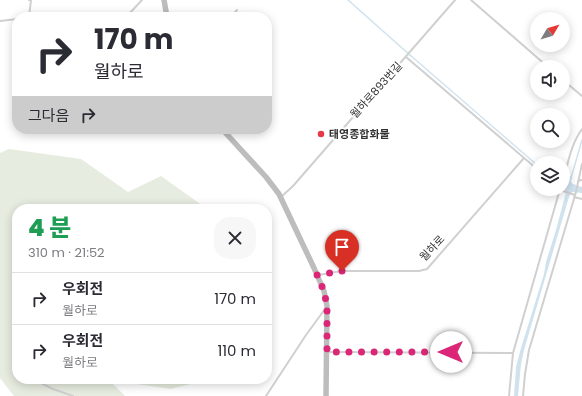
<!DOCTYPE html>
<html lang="ko">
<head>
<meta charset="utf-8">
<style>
  body { margin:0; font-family:Poppins,"Noto Sans KR",sans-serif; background:#f7f7f7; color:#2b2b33; height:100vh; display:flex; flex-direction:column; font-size:15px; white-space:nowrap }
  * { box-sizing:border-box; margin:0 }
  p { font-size:13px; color:#7c7c81 }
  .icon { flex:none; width:22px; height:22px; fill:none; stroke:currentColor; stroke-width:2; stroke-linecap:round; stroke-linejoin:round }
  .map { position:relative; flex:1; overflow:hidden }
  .panel { position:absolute; left:12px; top:204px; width:260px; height:180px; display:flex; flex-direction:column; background:#fff; border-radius:16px; box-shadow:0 2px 10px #0003 }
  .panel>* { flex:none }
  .top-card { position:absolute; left:12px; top:12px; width:260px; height:122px; border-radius:16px; box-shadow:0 2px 10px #0003; background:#fff; color:#2b2b33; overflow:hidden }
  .needle { width:26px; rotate:52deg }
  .controls { position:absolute; left:530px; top:12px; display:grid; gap:8px }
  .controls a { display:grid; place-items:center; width:40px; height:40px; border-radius:50%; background:#fff; box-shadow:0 2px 10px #0003; font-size:20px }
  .pin { position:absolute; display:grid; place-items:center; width:34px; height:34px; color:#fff; margin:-41px -17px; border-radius:50% 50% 50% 0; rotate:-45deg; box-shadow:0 0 4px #0007 }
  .pin .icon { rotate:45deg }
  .me { position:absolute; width:44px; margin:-22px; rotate:270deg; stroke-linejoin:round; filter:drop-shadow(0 0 3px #0008) }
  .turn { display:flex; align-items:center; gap:14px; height:84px; padding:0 16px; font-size:18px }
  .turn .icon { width:52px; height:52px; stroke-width:2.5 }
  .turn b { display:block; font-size:28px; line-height:34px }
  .then { display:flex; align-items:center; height:38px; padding:0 16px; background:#0003; gap:8px; font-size:15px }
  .round { display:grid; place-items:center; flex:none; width:42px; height:42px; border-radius:16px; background:#f7f7f7 }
  .summary { display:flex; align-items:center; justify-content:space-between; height:68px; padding:0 16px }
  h1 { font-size:24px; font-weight:800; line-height:30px; color:#1e9e55 }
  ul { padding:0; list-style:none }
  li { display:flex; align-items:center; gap:12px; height:52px; padding:0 16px; border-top:1px solid #e1e1e2 }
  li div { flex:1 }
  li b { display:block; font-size:15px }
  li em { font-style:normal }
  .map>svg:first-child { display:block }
  .green { fill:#e6ecdf }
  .water { fill:#cfe2ee }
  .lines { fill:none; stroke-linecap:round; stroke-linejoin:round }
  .stream { stroke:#cfe2ee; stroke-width:1.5 }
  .lane { stroke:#d0d0d0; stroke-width:2 }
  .secondary { stroke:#bdbdbd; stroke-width:5.5 }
  .route { stroke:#db2777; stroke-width:7; stroke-dasharray:0 12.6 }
  .poi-dot { fill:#e63946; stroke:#fff; stroke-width:1.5 }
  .labels { text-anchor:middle; stroke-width:4; stroke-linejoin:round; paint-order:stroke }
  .street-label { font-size:11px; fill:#333; stroke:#fff }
  .poi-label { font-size:11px; font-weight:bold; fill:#333; stroke:#fff; text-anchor:start }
</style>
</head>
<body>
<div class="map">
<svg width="582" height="396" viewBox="0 0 582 396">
  <rect width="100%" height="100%" fill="#fff"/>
  <path class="green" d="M9 149 81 159 128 192 161 176 203 206 204 209H17V379H210L171 389 109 380 125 396H14L0 378V153Z"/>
  <path class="water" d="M409 55H411L537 164V166Z
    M570 176 572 177 571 182 573 184 582 187V193L572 192 569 197 524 350 521 364 518 396H514L516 367 521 348 544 274 546 262 556 230 565 196 566 192 563 186H566Z"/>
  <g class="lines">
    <path class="stream" d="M348 0 411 56
      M571 178 582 140"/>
    <path class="lane" d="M29 0H31L29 17
      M471 0 548 67
      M126 17 142 0
      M231 17 237 10
      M0 21 17 19
      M406 57 537 169
      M563 80 582 96
      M563 181C568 163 571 144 582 129
      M578 181 582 180
      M560 190 575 195
      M281 197 293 186 455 0
      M574 197 582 199
      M318 275 342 271H419L427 269 524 158
      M328 352 513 353
      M33 379 53 389 73 396
      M266 396 306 335 325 309
      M509 396 513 353 560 189
      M523 396 525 374 529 350 576 192 582 164"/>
    <path class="secondary" d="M164 0 167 17
      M222 129 266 177 279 194 314 268 324 291 327 306 326 396"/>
  </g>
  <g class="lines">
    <path class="route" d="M342 271 317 275 324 291 327 306V352H451"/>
  </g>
  <circle class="poi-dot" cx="321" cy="134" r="4"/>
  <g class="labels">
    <g class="street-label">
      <text transform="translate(376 90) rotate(-48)" y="4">월하로893번길</text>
      <text transform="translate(432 248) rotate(-47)" y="4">월하로</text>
    </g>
    <g class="poi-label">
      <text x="329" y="138">태영종합화물</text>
    </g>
  </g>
</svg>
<div class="controls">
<a><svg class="needle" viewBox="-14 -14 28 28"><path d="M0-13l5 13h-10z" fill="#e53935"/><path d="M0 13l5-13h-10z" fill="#7c7c81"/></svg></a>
<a><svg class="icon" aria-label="sound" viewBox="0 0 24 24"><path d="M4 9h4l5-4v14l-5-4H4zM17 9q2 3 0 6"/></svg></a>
<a><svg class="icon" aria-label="search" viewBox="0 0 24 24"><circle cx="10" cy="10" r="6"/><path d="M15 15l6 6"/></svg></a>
<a><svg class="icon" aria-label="layers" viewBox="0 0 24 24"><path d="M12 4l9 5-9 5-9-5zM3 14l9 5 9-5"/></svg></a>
</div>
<div class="pin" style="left:342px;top:271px;background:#d93025"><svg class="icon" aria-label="arrive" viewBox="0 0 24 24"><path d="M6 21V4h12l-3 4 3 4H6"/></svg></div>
<svg class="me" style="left:451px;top:352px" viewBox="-20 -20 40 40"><circle r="19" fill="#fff"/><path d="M0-13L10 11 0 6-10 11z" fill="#db2777"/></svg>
<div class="top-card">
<div class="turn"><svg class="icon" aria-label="right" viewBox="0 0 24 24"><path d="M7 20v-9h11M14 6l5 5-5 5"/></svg><div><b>170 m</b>월하로</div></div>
<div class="then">그다음<svg class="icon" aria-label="right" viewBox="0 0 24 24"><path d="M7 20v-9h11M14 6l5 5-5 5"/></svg></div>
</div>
<section class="panel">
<div class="summary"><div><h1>4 분</h1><p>310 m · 21:52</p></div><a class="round"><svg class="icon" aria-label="close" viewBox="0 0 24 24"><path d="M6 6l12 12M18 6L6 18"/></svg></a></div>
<ul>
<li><svg class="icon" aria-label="right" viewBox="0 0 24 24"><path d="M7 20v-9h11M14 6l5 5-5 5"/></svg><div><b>우회전</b><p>월하로</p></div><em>170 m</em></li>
<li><svg class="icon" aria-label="right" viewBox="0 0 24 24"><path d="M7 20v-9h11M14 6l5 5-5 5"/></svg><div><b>우회전</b><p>월하로</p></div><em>110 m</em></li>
</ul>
</section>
</div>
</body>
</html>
